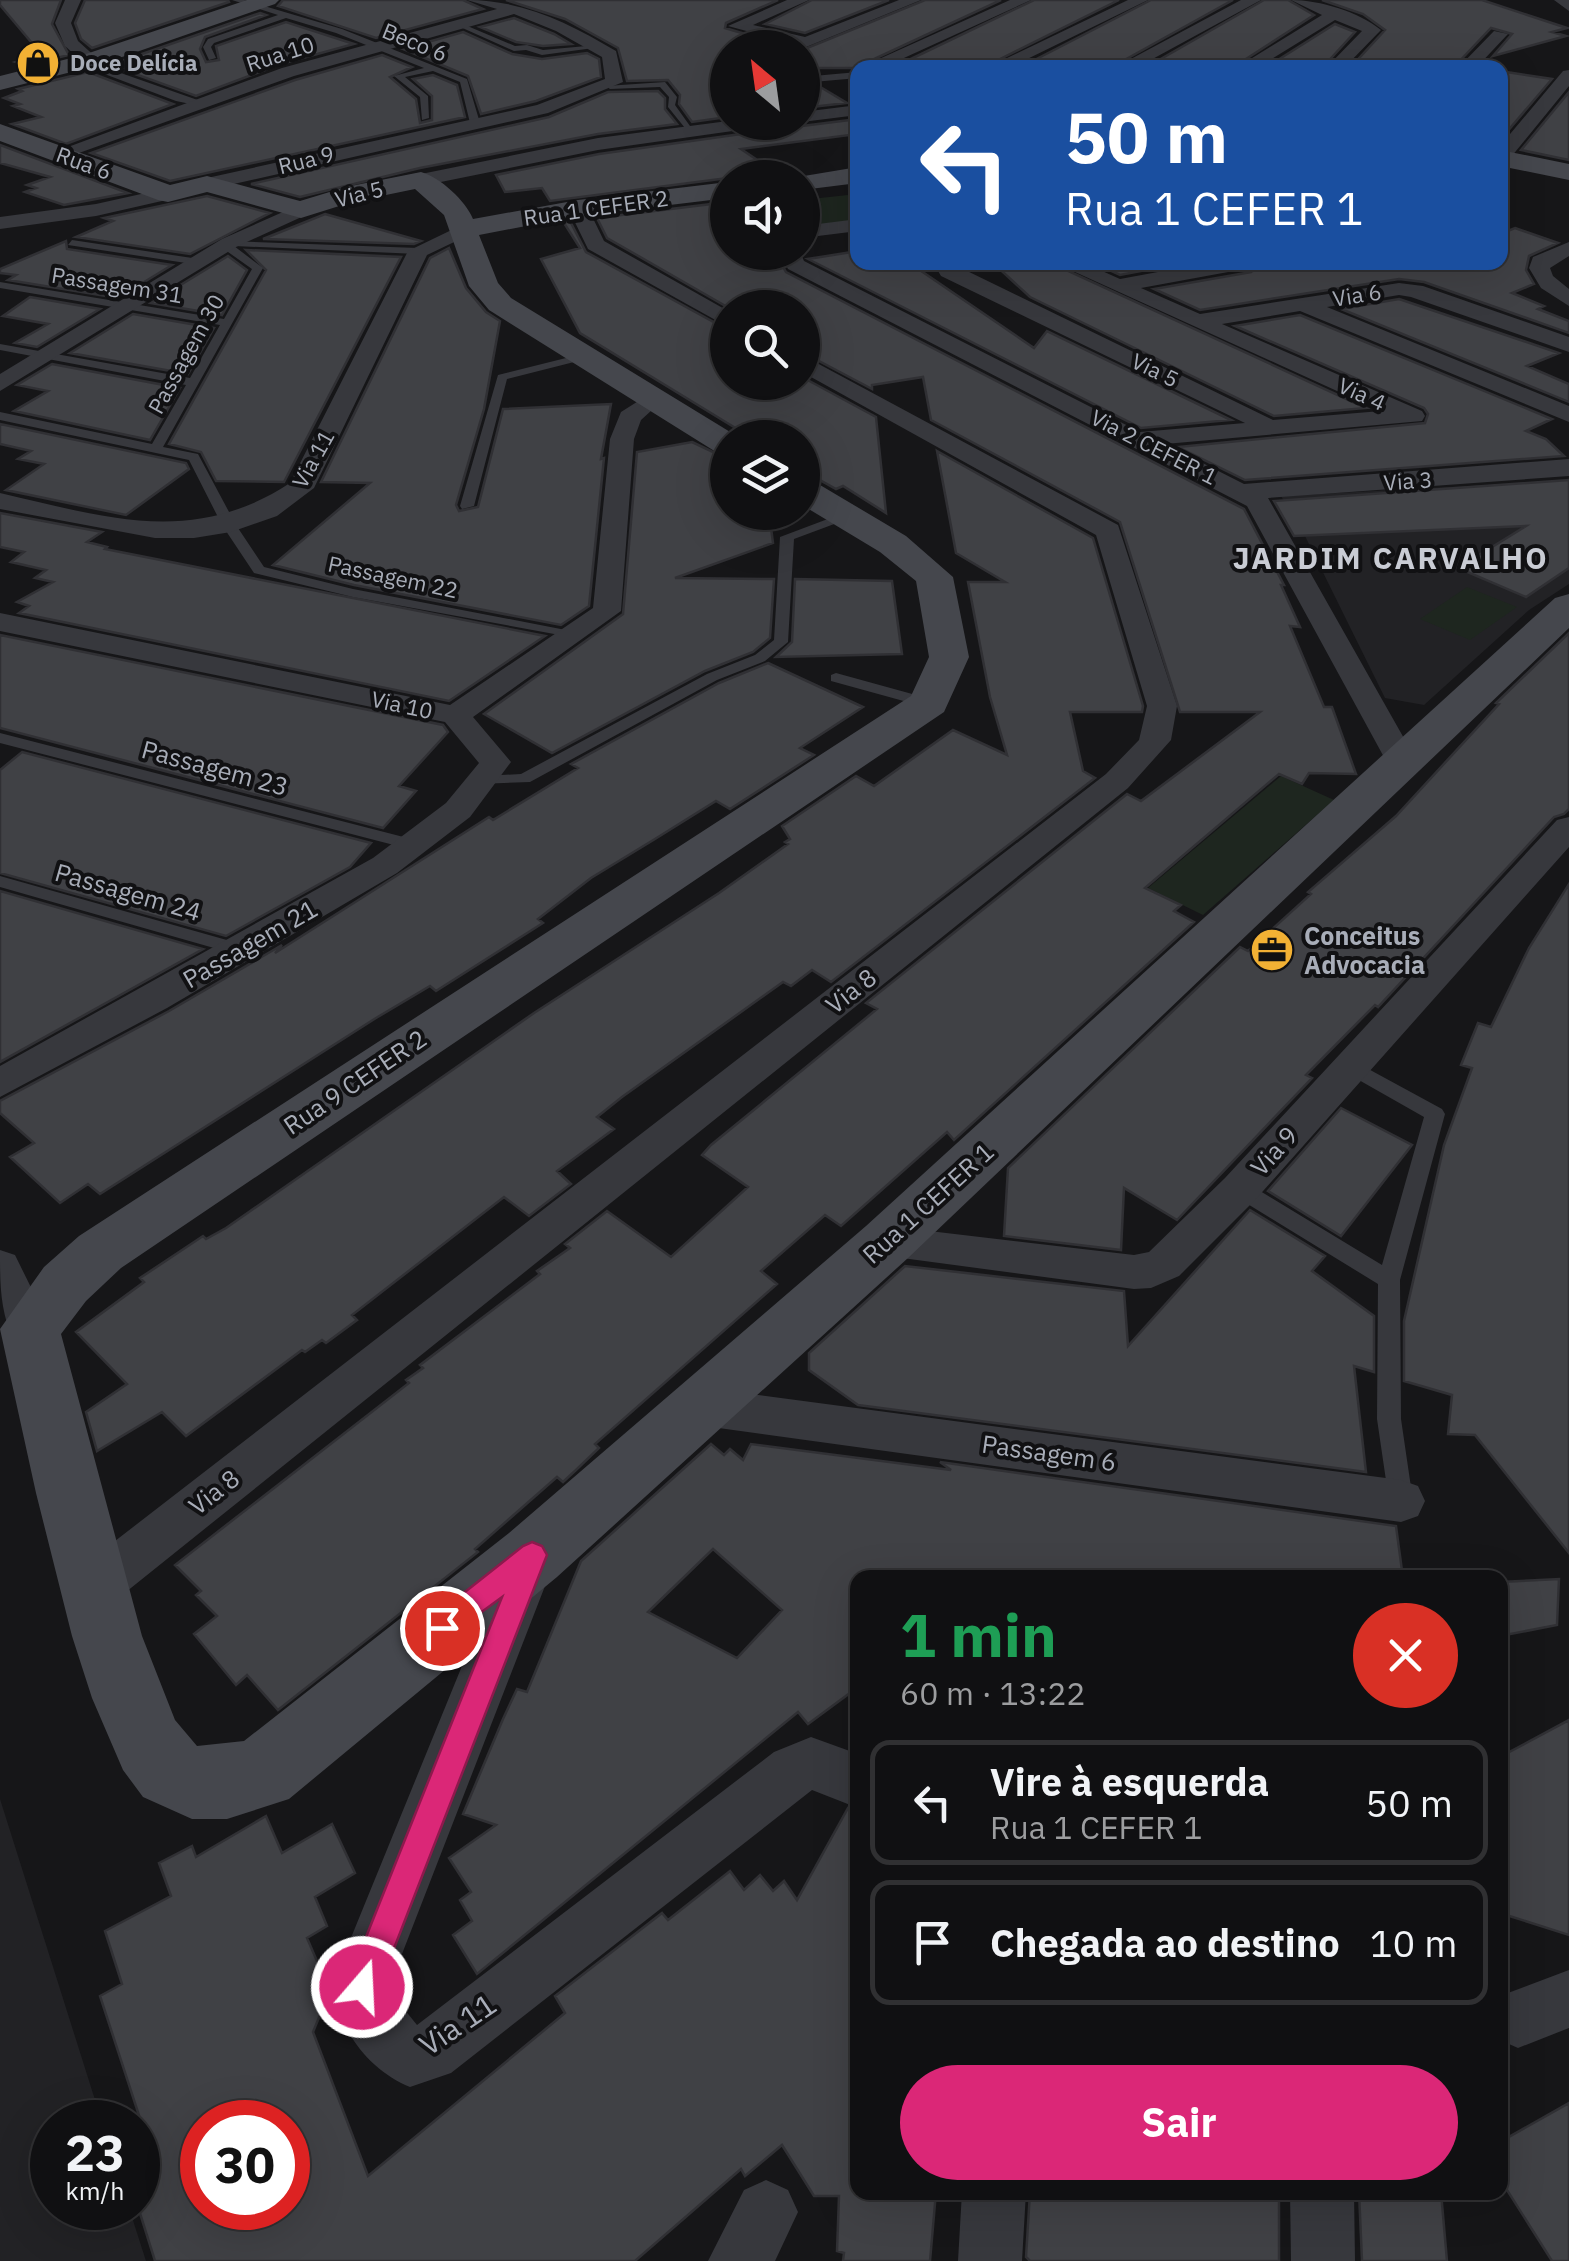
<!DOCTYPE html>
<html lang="pt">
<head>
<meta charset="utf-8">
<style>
  body { margin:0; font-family:"IBM Plex Sans",sans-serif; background:#1e1e20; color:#f1f3f6; height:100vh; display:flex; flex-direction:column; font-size:38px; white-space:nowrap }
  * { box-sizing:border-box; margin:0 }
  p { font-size:32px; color:#9c9d9f }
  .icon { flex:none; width:55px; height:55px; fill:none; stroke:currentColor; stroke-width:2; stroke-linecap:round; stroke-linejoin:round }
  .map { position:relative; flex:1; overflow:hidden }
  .panel { position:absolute; left:850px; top:1570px; width:658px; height:630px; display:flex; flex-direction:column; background:#101012; border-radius:20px; box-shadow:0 10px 40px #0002,0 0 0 2px #303032 }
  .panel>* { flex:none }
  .hud { position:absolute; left:850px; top:60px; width:658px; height:210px; border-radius:20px; box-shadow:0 10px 40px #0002,0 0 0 2px #303032; background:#1a4fa0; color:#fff; overflow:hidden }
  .needle { width:65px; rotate:331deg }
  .fabs { position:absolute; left:710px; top:30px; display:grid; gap:20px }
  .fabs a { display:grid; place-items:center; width:110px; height:110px; border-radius:50%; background:#101012; box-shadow:0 10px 40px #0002,0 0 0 2px #303032; font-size:50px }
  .speed { position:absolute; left:30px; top:2100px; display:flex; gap:20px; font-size:50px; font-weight:700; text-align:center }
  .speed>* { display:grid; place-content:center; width:130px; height:130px; border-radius:50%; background:#101012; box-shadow:0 10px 40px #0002,0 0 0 2px #303032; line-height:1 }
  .speed small { font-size:25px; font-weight:400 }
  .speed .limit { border:15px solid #d22; background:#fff; color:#111 }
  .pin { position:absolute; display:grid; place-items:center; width:85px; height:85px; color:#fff; margin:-42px; border:5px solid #fff; border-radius:50%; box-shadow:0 2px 10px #0007 }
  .me { position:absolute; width:110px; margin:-55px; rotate:19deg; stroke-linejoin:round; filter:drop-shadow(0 0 8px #0008) }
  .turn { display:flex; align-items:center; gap:35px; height:210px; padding:0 50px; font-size:45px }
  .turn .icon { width:130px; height:130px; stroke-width:2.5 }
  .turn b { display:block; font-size:70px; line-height:85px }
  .round { display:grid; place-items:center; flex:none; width:105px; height:105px; border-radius:52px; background:#1e1e20 }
  .head { display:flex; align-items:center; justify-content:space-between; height:170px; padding:0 50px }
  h1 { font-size:60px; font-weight:700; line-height:75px; color:#1e9e55 }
  .cta { display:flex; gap:20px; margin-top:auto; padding:20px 50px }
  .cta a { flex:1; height:115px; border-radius:60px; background:#db2777; color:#fff; font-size:40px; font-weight:700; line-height:115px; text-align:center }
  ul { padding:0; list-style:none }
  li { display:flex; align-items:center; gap:30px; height:125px; margin:0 20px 15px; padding:0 30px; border:5px solid #303032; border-radius:20px }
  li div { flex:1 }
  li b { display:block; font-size:38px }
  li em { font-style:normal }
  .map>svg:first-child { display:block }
  .built { fill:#222225 }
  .green { fill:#1e261f }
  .building { fill:#404145; stroke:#303034; stroke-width:2.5; fill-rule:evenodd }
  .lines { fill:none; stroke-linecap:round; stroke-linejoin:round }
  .lane { fill:#37383d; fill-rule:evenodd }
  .street { fill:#37383d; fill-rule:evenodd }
  .secondary { fill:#45474d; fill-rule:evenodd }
  .route { fill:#db2777; stroke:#8e194d; stroke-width:2.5 }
  .labels { text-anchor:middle; stroke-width:8; stroke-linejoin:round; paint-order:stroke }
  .far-street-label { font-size:22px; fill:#a8adb8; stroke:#111113 }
  .far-poi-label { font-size:22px; font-weight:bold; fill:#a8adb8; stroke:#111113; text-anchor:start }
  .street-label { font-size:25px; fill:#a8adb8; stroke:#111113 }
  .poi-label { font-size:25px; font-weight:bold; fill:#a8adb8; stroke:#111113; text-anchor:start }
  .far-district-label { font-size:30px; font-weight:bold; letter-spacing:2.5px; fill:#c9ccd4; stroke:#111113 }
  .near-street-label { font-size:30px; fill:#a8adb8; stroke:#111113 }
</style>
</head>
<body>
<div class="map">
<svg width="1569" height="2261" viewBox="0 0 1569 2261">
  <rect width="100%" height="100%" fill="#161618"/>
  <path class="built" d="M1525 483 1569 501V584L1529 610 1424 705 1385 698 1305 536 1281 496Z
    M0 1799 102 2122H52V2208H129L146 2261H0Z"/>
  <path class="green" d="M857 194V220L803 227 802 200Z
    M1467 587 1517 607 1470 640 1420 619Z
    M1281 776 1334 800 1203 915 1148 888Z"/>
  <path class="building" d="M0 0H61L52 24 69 55 27 65 16 62 42 55 0 5Z
    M85 0H228L229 2 92 48 81 39 75 23Z
    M283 0H463L483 9 376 38 278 6Z
    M506 0H778L726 23 725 28 793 48H728V117L692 122 679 104 680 95 668 80 627 81 618 48 565 19Z
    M812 0H889L805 33 765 24Z
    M925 0H1001L855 68H802V50Z
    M1034 0H1119L982 68H892Z
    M1151 0H1233L1110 68H1019Z
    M1264 0H1288L1314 15 1232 68H1145Z
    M1322 0H1482L1567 28 1552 32 1566 36 1493 56 1512 34 1491 28 1455 66 1448 68H1350L1385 30 1363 14Z
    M260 13 266 15 205 37 200 49 206 62 219 60 216 46 286 22 354 44 281 64 196 96 110 65Z
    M514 18 554 34 571 44 543 46 516 42 480 27Z
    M1335 24 1355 32 1322 68H1265Z
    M463 32 512 54 542 59 587 53 599 59 601 77 536 101 481 114 468 76 403 49Z
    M382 55 412 67 390 77 416 99 420 123 432 120V96L413 79 433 75 457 85 465 117 170 181 91 153 295 80Z
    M1500 71 1552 79 1500 140Z
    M88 72 173 104 66 144 12 124 41 117 13 106 20 104 4 98 22 91 18 89Z
    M817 85 847 103 802 108V87Z
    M658 91 665 98V109L677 124 598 134 420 168 300 197 251 184 549 117 608 92Z
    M1569 92V160L1521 150Z
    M858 119V134L741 149 772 170 728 178 550 201 542 188 505 192 496 175 599 154 762 131 774 122 802 126Z
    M0 145 128 193 64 205 25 192 36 188 27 185 50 177 0 163Z
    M207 196 270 213 190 254 76 237 113 221 104 218Z
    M728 202V252H760L781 263 786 272 1244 509 1284 585H1281L1300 627 1290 626 1324 707H1332L1356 774 1309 773 1302 784 1279 774 1145 888 1181 905 1174 911 1194 922 954 1140 947 1132 841 1226 825 1215 761 1271 777 1284 595 1444 599 1448 576 1470 563 1482 557 1477 475 1549 478 1552 278 1710 247 1675 236 1685 194 1634 217 1616 196 1595 201 1591 175 1565 409 1383 406 1380 423 1368 420 1365 540 1274 537 1271 570 1248 565 1244 607 1211 671 1257 748 1187 702 1155 711 1145 877 1009 866 1003 1127 794 1141 801 1260 712H1180L1120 522 931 420 923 377 872 385V389L802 352V308H729L607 238 597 218Z
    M325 214 421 241 414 244 263 239Z
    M570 221 586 252 728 330V382H802V377L876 417 886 513 843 486 836 489 802 470V438H744L742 432 580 333 541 259 580 248 564 223Z
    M1515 228 1558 243 1529 256 1526 270 1534 284 1512 293 1544 306 1538 309 1569 321V333L1424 282 1399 279 1200 310 1154 289 1251 272 1264 262H1500V234Z
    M66 241 67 249 172 265 118 298 8 280 16 275 0 273V269Z
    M449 248 466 288 486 312 500 321 484 409 456 505 459 511 478 507 503 409 611 404 601 459 604 458 589 606 561 625 354 585 273 565 370 483 321 482 430 258Z
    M246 250 401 257 284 482 216 481 201 452 169 444 266 270Z
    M858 251V262H908L1034 348 1047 331 1231 420 1141 428 808 259Z
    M228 256 247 270 222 315 151 303Z
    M992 262H1049L1366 408 1274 416 1030 297Z
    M1092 262H1189L1120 275Z
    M30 297 100 309 37 347 15 343 48 324 3 316Z
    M1399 299 1559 353 1527 366 1569 384V402L1341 309Z
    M133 314 214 328 188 374 70 353Z
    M1300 315 1552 419 1526 431 1546 439 1564 456 1245 480 1178 447 1425 423 1428 414 1424 408 1235 326Z
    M52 364 180 388 150 440 14 411 48 391 17 385Z
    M0 424 186 463 189 469 126 515 6 490 44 464 18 459 31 451 0 444Z
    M692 442 728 459V512H769L773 543 675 578 774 579 770 638 753 652 705 671 552 753 484 714 623 614 637 452Z
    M937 451 1093 538 1143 706 1142 712H1070L1083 771 1095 778 831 982 812 970 791 986 783 982 622 1097 597 1117 614 1129 557 1171 571 1184 529 1216 504 1197 352 1315 357 1320 326 1343 322 1340 305 1352 302 1350 186 1436 162 1412 97 1451 86 1412 127 1384 76 1332 144 1282 140 1278 203 1236 206 1239 226 1228 534 1013 719 893 788 844 785 842 790 839 782 826 856 776 874 786 953 730 1007 755 990 697 968 582H1005L956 553Z
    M1569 480V568L1526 597 1458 568 1526 526 1294 536 1274 501Z
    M0 513 102 532 87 542 107 547 105 549 545 636 449 701 19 613 29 606 17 602 53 582 35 578 46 570 11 562 24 552 0 547Z
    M795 579 892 581 902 654 776 657 792 642Z
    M1569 633V809L1564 814 1554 817 1378 1007 1375 1005 1306 1075 1312 1078 1177 1220 1124 1188 1121 1250 1004 1236 1008 1168 1240 947 1248 951 1311 894 1308 892 1396 816 1499 704 1496 703Z
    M0 635 443 725 448 732 399 786 416 791 383 828 0 728Z
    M768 663 863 707 800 748 814 755 730 809 716 801 655 839 591 878 538 919 543 923 436 991 430 986 376 1018 100 1194 88 1184 60 1203 10 1157 34 1143 0 1113V1101L169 1011 282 945 275 953 489 817 493 820 578 768 571 764 719 683Z
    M22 752 371 843 350 867 226 936 0 873V770Z
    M1569 884V1553L1475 1435 1448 1434 1452 1395 1404 1381V1321L1444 1145 1472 1068 1461 1065 1478 1023 1491 1027 1529 948Z
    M0 891 203 949 0 1062Z
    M1341 1108 1412 1145 1341 1236 1268 1191Z
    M1250 1210 1325 1256 1312 1271 1374 1316V1372L1354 1366 1366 1472 858 1405 809 1370V1353L905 1266 1124 1291 1128 1346Z
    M711 1444 724 1455 730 1449 743 1460 751 1444 951 1470 940 1462 1396 1526 1403 1578H858V1687L808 1724 798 1712 477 1974 453 1935 472 1921 460 1900 471 1892 449 1858 496 1825 463 1814 503 1719 517 1689 527 1692 581 1561ZM713 1549 782 1610 737 1658 648 1612Z
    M1559 1579 1557 1625 1500 1636V1582Z
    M1569 1720V1935L1500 1913V1757Z
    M848 1808 858 1811V2192H936L930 2261H843L844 2253 837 2251 839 2196H814L782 2145 745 2176 741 2169 635 2261H155L138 2207V2149L148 2143 100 1996 122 1984 105 1931 171 1896 159 1863 192 1846 196 1857 266 1816 282 1853 332 1824 355 1873 315 1897 327 1926 307 1938 330 1991 313 2032 368 2176 565 2013 555 1996 662 1913 668 1920 730 1871 744 1890 760 1875 773 1891 784 1881 797 1900ZM202 2122H288V2208H202Z
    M1569 2103V2261H1552L1500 2179V2142Z
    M1030 2192H1279V2261H1030L1026 2257Z
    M1359 2192H1441L1447 2261H1362Z"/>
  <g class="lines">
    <path class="lane" d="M232 0H244L342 29 467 79 480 123 475 126 470 123 460 82 433 71 405 77 428 96 429 118 422 120 420 97 394 76 424 68 336 33 286 18 214 43 211 47 216 58 209 60 203 47 208 39 278 15Z
      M458 22 515 46 527 45 543 50 597 45 601 47 542 55 526 50 514 51 458 26Z
      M81 59 209 104 205 107 176 101 78 64Z
      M858 72V78L802 83V77Z
      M665 82 677 97 675 105 695 133H689L668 107 669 97 660 87 610 89 606 86Z
      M72 240 199 259 204 262 199 265 68 245Z
      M225 241 418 248 423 251 418 254 234 246 263 268 163 447 198 454 236 525 264 567 353 589 571 631 576 632V638L353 597 254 573 222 525 189 460 0 420V412L152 444 186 385 0 350V344L190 378 220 325 0 288V282L224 319 252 269 221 247Z
      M582 354 588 357 586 359 507 379 474 506 462 509 460 506 498 375Z
      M841 514 853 517 794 539 788 642 765 661 717 680 530 782 478 784 476 781 484 776 521 774 707 674 755 655 774 640 780 537Z
      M836 673 934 700 937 703 929 708 831 681V675Z
      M0 733 423 842 425 846 417 851 0 743Z
      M0 876 248 946 251 950 242 956 0 887Z
      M1350 1059 1442 1109 1445 1114 1400 1280 1401 1419 1413 1501 1409 1508 1401 1512 1393 1508 1389 1501 1377 1419 1378 1284 1233 1195 1230 1189 1233 1183H1247L1382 1265 1424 1117 1343 1071 1340 1066Z"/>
    <path class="street" d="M65 0H81L71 23 78 41 99 60 97 64H85L65 46 55 23Z
      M467 0C523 0 569 23 616 51L623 82 548 113 207 190 197 184 207 178 537 105 605 79 602 57 556 31 514 14 294 76 65 158H51L49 154 282 68 497 9Z
      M787 0H809L753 25 805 37 899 0H921L806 47 728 26Z
      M1010 0H1031L882 68H859Z
      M1128 0H1148L1009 68H986Z
      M1241 0H1261L1136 68H1114Z
      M1291 0C1320 0 1359 12 1381 30L1344 68H1326L1362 31 1335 20 1257 68H1236L1322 15Z
      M1554 0H1569V11Z
      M1494 31 1508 34 1476 68H1458Z
      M1569 70V86L1507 162 1500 164V146L1563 71Z
      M858 105V115L802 122V112Z
      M728 121 770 122 761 127 598 150 421 186 411 180 421 174 598 138Z
      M168 188 178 194 175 198 96 216 0 229V217L96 204Z
      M578 202 588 208 604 241 728 311V327L588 249 568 208Z
      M301 204 308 206V214L236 247 0 391V374L222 239Z
      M858 219V231L802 238V226Z
      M466 223 473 225V233L427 255 314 488 277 516 231 532 194 538H155L0 509V493C105 517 193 547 290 483L408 251Z
      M1569 242V256L1550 268 1553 276 1569 289V306L1541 288 1529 268 1533 257Z
      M779 252H800L804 261 1140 432 1245 423 941 276 938 271 942 262H963L961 268 1273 420 1381 411 1053 262H1082L1120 279 1212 262H1260L1250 268 1141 288 1200 314 1399 283 1423 286 1569 337V352L1411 297 1399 295 1327 307 1569 406V422L1300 311 1222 324 1422 411 1425 416 1422 421 1165 444 1244 484 1569 459V476L1268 498 1418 763 1413 770H1391L1247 506 788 269Z
      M802 355 1118 525 1177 706 1171 740 1128 788 111 1604 93 1611 75 1604 68 1588 75 1572 1106 774 1139 740 1147 706 1096 535 802 372Z
      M651 393 663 400 641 420 634 439 621 611 473 717 511 762 470 817 397 873 167 1008 0 1097V1066L373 858 446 803 479 763 445 722 0 631V613L450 705 593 608 610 439 621 412Z
      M1569 817V847L1255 1200 1179 1276 1151 1288 1134 1289 872 1254 866 1242 872 1230 887 1226 1134 1255 1149 1252 1225 1178 1557 820Z
      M0 1250 15 1255 52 1330 46 1343 30 1348 14 1343C0 1309 0 1287 0 1250Z
      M697 1387 1401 1480 1418 1486 1425 1501 1418 1516 1401 1522 697 1425 681 1420 674 1406 681 1392Z
      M527 1546 545 1552 552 1568 395 1972 396 1999 417 2025 774 1752 811 1737 858 1754V1808L812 1790 451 2073 410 2087C366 2069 330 2022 337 1972L502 1568 509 1552Z
      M1569 1970V2028L1518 2048 1500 2040V1996Z
      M766 2180 788 2190 798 2212 775 2261H708L744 2190Z
      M962 2192H1026L1022 2261H958Z
      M1290 2192H1354L1355 2261H1291Z"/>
    <path class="secondary" d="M247 0H279L275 4 99 65 0 90V76L83 55Z
      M0 124 170 185 207 176 300 201 346 187 421 172C440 177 466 201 473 219L578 200 728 182V198L578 216 479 235 498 283 511 298 740 438H728V455L716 452 489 310 469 286 444 215 415 189 352 202 301 218 207 192 168 202 158 200 0 141Z
      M1500 150 1569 164V180L1500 166Z
      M858 167V183L802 190V178H792Z
      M802 479 815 482 906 536 953 577 969 657 944 712 121 1268 86 1301 61 1334 142 1636 175 1720 197 1746 244 1741 509 1533 866 1226 1555 598 1569 594V628L908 1258 557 1577 289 1799 227 1819H192L143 1797 123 1770 92 1698 72 1636 36 1493 0 1329 44 1267 79 1236 911 696 929 657 916 581 880 552 802 505Z"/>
  </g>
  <path class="route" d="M532 1542 542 1546 547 1555 379 1987 374 1999 362 2003 351 1999 346 1987 502 1597 442 1641 432 1637 428 1628 432 1618 523 1546Z"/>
  <defs>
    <g id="shop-disc" transform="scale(2.25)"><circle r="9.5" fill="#f2b134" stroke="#111113"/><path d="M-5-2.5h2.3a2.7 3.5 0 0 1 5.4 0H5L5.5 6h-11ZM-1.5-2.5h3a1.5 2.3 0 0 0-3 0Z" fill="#111"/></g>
    <g id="office-disc" transform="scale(2.25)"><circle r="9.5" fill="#f2b134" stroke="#111113"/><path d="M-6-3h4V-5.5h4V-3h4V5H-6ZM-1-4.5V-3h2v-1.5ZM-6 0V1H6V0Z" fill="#111"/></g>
  </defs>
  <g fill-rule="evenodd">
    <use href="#shop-disc" x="38" y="63"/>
    <use href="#office-disc" x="1272" y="950"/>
  </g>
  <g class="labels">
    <g class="far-street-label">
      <text transform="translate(415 42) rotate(22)" y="8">Beco 6</text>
      <text transform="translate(280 54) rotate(-18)" y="8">Rua 10</text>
      <text transform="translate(306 160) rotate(-14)" y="8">Rua 9</text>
      <text transform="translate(84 163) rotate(20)" y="8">Rua 6</text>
      <text transform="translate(359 194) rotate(-14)" y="8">Via 5</text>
      <text transform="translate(596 208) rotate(-8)" y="8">Rua 1 CEFER 2</text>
      <text transform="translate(117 285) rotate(9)" y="8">Passagem 31</text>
      <text transform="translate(1357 295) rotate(-9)" y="8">Via 6</text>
      <text transform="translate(186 354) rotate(-61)" y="8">Passagem 30</text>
      <text transform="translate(1155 370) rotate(26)" y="8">Via 5</text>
      <text transform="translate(1362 394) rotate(24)" y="8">Via 4</text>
      <text transform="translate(1154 447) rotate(27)" y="8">Via 2 CEFER 1</text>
      <text transform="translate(313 459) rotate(-61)" y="8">Via 11</text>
      <text transform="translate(1408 481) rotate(-4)" y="8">Via 3</text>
      <text transform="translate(393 577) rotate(12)" y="8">Passagem 22</text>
      <text transform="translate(402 705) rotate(12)" y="8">Via 10</text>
    </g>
    <g class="far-poi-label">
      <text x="70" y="71">Doce Delícia</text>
    </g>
    <g class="street-label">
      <text transform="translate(215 768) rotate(15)" y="9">Passagem 23</text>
      <text transform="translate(128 892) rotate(16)" y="9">Passagem 24</text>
      <text transform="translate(250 944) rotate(-30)" y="9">Passagem 21</text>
      <text transform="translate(851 991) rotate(-38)" y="9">Via 8</text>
      <text transform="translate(355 1082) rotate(-34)" y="9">Rua 9 CEFER 2</text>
      <text transform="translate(1274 1151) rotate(-48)" y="9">Via 9</text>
      <text transform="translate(928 1203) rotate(-42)" y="9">Rua 1 CEFER 1</text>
      <text transform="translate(1049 1453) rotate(8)" y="9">Passagem 6</text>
      <text transform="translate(214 1492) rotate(-38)" y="9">Via 8</text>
    </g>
    <g class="poi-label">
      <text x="1304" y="945">Conceitus<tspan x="1304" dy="29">Advocacia</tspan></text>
    </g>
    <g class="far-district-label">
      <text x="1391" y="569">JARDIM CARVALHO</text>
    </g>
    <g class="near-street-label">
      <text transform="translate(458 2025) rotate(-34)" y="10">Via 11</text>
    </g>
  </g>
</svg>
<div class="fabs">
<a><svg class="needle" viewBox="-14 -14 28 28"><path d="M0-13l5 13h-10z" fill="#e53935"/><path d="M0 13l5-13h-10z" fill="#9c9d9f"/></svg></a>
<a><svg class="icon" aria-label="sound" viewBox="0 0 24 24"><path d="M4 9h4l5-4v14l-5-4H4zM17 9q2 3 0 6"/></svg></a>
<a><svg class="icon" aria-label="search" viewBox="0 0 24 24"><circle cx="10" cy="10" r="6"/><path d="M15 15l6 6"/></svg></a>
<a><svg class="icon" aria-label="layers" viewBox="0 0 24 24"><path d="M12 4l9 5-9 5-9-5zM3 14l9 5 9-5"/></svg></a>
</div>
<div class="speed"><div>23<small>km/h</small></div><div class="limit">30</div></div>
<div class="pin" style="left:442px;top:1628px;background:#d93025"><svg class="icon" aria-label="arrive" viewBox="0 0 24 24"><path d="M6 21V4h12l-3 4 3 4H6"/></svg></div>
<svg class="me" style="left:362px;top:1987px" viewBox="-20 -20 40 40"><circle r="17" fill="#db2777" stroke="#fff" stroke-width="3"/><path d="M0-11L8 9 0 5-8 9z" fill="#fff"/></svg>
<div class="hud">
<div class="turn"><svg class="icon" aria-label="left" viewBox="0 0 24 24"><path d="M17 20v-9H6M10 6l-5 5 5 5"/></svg><div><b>50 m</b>Rua 1 CEFER 1</div></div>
</div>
<section class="panel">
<div class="head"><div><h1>1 min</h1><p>60 m · 13:22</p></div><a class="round" style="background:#d93025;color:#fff"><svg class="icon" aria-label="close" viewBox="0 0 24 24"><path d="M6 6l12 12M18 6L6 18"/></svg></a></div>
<ul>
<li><svg class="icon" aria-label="left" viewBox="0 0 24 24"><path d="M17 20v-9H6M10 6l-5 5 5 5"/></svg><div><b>Vire à esquerda</b><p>Rua 1 CEFER 1</p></div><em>50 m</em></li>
<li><svg class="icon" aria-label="arrive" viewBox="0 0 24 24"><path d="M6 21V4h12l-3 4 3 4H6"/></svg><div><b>Chegada ao destino</b></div><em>10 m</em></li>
</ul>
<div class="cta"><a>Sair</a></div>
</section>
</div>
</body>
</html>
